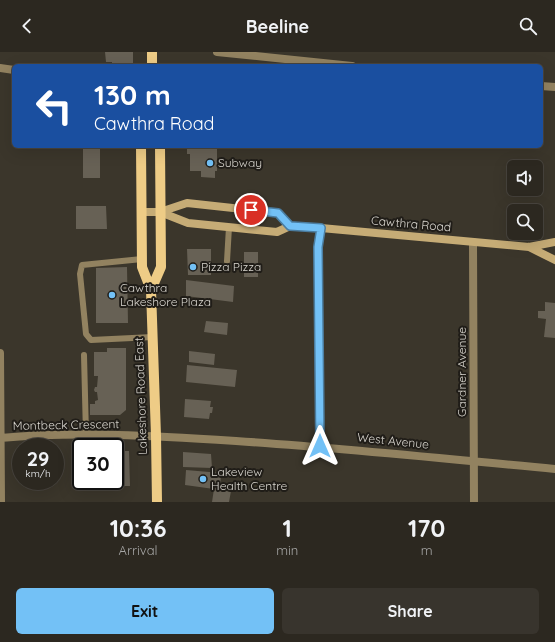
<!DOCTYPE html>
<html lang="en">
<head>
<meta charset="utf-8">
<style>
  body { margin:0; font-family:Quicksand,sans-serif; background:#38342d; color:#f1f3f6; height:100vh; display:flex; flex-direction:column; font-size:15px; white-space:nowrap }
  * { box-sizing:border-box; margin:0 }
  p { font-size:13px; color:#a6a6a5 }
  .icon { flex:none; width:22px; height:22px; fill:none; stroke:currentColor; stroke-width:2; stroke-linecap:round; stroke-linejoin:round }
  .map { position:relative; height:450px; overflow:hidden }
  .details { display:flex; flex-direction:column; background:#2c2820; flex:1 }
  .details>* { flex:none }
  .banner { position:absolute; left:12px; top:12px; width:531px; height:84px; border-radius:6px; box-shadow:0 4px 16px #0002,0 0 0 1px #48443e; background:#1a4fa0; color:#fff; overflow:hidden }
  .fabs { position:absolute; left:507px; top:108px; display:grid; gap:8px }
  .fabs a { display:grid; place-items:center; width:36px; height:36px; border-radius:6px; background:#2c2820; box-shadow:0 4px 16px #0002,0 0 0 1px #48443e; font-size:20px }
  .speed { position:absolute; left:12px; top:386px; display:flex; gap:8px; font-size:20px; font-weight:700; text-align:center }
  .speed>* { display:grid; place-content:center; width:52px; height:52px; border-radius:50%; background:#2c2820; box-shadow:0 4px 16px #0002,0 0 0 1px #48443e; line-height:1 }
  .speed small { font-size:10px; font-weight:400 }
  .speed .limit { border:2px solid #111; border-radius:6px; background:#fff; color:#111 }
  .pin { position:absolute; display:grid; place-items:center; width:34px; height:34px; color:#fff; margin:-17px; border:2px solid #fff; border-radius:50%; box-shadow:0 1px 4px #0007 }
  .me { position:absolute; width:44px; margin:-22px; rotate:0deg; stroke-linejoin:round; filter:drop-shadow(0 0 3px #0008) }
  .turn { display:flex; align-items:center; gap:14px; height:84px; padding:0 16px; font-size:18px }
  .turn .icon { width:52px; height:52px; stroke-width:2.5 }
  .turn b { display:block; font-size:28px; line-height:34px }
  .eta { display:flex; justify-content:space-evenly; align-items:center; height:68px; text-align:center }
  .eta b { font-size:24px; font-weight:700; line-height:28px }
  .action { display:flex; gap:8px; margin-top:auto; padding:8px 16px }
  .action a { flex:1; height:46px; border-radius:6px; background:#73c1f6; color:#111; font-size:16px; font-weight:700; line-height:46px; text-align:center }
  .action a+a { background:#38342d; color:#f1f3f6 }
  header { display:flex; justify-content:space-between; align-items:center; height:52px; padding:0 16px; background:#2c2820; font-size:18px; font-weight:700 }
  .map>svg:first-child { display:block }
  .building { fill:#676155 }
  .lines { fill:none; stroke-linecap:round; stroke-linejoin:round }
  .service { stroke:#928260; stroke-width:6 }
  .minor { stroke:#928260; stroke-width:8 }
  .secondary { stroke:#c6ac76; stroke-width:8 }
  .primary { stroke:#eecc86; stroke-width:10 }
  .route-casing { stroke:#4b7da0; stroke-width:10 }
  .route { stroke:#73c1f6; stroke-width:7 }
  .poi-dot { fill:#73c1f6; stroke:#201d18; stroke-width:1.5 }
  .labels { text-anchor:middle; stroke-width:4; stroke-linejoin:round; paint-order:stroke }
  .poi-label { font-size:12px; fill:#d9d6cf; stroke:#201d18; text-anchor:start }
  .street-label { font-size:12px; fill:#d9d6cf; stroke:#201d18 }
</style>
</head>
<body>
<header><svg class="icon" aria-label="back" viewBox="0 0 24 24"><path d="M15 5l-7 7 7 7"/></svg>Beeline<svg class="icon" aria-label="search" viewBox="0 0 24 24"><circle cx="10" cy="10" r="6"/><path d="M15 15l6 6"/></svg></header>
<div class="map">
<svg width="555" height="450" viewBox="0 0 555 450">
  <rect width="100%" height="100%" fill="#3b362b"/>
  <path class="building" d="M105 0H133V11L130 14H124L112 12V10H106Z
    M83 94H100V126H83Z
    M187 94H217V119H215V126L201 125V119H190V102H187Z
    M76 154H106L107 177H76Z
    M187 197H211V223H188Z
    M244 200H258V225H244Z
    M127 215 128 271H96V216Z
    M186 228 234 234 233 250 186 244Z
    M545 250 555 251V286L544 285 546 267 538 266V259H545Z
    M206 269 228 271 227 283 204 280Z
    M107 296H126V358L120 363H90V352H95V349L98 348 97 340H95L94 338 95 335H97L98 324H94V300H107Z
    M189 299 215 302 214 313 189 310Z
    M187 313 237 318 235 335 186 330Z
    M185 347 211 349 210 355H213L212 361H210L209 367 184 365Z
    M115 399H129L130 434H111V429H115Z
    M183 400 211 402 212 416 183 415Z
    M186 418 221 421 220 438 231 439 229 450H212L214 437 185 433Z"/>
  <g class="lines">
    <path class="service" d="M142 207 82 213 80 222 86 282 91 288 153 285
      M227 209 229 175
      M84 303 86 383
      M97 383V395"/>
    <path class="minor" d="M217 0 352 14
      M0 16 14 18
      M541 34 555 35
      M473 190 474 450
      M0 301 1 450
      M0 386C78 379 157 384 236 389 342 396 449 407 555 417
      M320 394 318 195 321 176"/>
    <path class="secondary" d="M141 160H160L187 151 278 161 290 174
      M160 160 188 171 277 180 290 174 321 176 529 195 555 190
      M529 195 555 208"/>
    <path class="primary" d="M152 0V14
      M141 94 142 215 151 238 156 384 157 450
      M151 238 161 215 160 94"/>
  </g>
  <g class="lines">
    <g class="route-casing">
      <path id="route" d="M251 158 278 161 290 174 321 176 318 195 320 394"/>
    </g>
    <use href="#route" class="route"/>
  </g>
  <g class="poi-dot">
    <circle cx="210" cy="111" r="4"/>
    <circle cx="193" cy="215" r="4"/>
    <circle cx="112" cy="243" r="4"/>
    <circle cx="203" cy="427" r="4"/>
  </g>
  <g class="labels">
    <g class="poi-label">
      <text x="218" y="115">Subway</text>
      <text x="201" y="219">Pizza Pizza</text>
      <text x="120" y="240">Cawthra<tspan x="120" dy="14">Lakeshore Plaza</tspan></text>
      <text x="211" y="424">Lakeview<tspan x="211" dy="14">Health Centre</tspan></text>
    </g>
    <g class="street-label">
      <text transform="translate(411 172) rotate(5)" y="4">Cawthra Road</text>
      <text transform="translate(462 320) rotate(-90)" y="4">Gardner Avenue</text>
      <text transform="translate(141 344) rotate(-92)" y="4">Lakeshore Road East</text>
      <text transform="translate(66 373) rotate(-1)" y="4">Montbeck Crescent</text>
      <text transform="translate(393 389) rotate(6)" y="4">West Avenue</text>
    </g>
  </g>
</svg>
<div class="fabs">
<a><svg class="icon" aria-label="sound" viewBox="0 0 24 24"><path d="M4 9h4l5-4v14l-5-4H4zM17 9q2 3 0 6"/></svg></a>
<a><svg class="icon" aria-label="search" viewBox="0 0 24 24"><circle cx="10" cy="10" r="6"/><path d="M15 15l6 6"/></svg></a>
</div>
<div class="speed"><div>29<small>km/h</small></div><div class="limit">30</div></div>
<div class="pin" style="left:251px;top:158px;background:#d93025"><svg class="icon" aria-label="arrive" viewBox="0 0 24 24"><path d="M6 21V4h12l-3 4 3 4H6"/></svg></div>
<svg class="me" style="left:320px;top:394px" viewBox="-20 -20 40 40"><path d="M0-17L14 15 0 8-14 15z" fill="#73c1f6" stroke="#fff" stroke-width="4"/></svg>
<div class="banner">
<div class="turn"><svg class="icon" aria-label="left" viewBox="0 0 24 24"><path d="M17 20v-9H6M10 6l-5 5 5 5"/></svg><div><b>130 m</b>Cawthra Road</div></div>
</div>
</div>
<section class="details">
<div class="eta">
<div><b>10:36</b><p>Arrival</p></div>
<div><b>1</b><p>min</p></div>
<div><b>170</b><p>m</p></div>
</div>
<div class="action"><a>Exit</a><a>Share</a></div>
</section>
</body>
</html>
